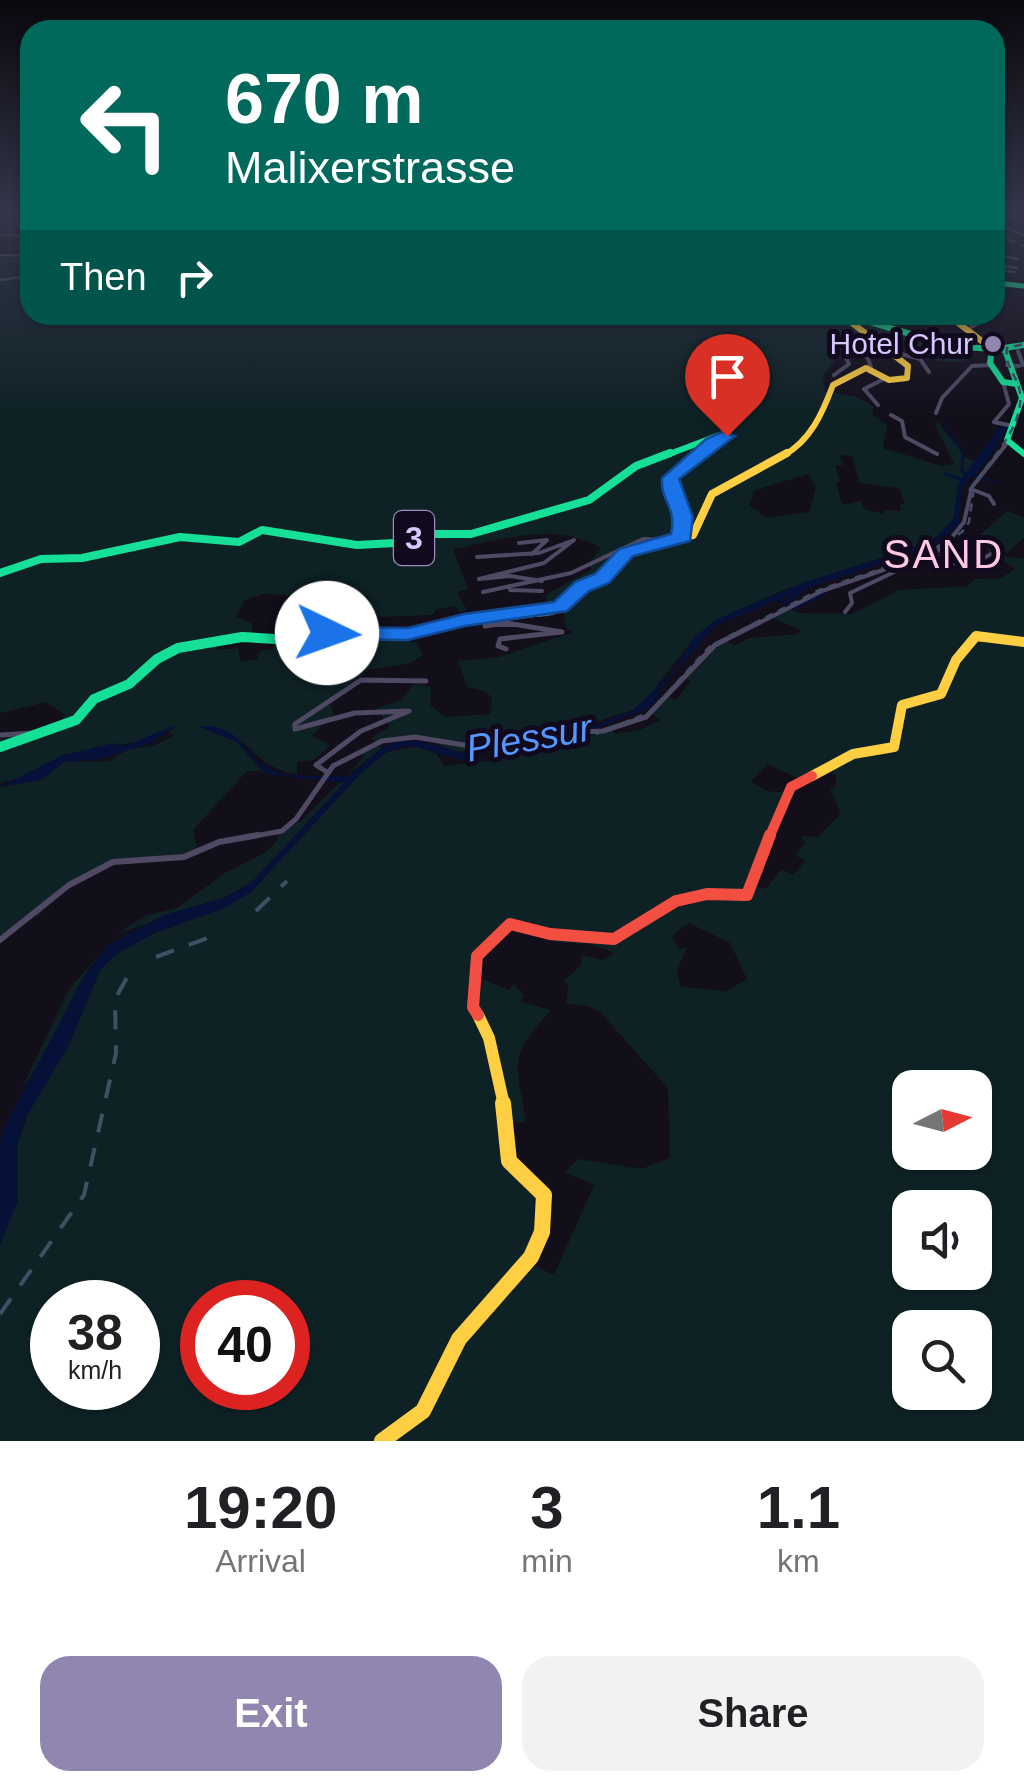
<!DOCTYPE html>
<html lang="en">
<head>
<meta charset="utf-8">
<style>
  body { margin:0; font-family:Arial,sans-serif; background:#f2f2f2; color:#202124; height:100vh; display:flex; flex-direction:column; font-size:38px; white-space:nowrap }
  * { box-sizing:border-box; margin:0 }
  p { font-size:32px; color:#757577 }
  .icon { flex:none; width:55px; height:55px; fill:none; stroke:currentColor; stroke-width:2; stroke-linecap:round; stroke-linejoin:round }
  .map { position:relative; height:1441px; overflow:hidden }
  .drawer { display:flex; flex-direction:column; background:#fff; flex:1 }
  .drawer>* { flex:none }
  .hud { position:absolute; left:20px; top:20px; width:985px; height:305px; border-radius:30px; box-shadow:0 2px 8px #0004; background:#00695c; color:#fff; overflow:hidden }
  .needle { width:65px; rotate:84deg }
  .buttons { position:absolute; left:892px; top:1070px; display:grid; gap:20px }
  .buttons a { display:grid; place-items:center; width:100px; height:100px; border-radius:20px; background:#fff; box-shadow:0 2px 8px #0004; font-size:50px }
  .speed { position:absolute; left:30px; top:1280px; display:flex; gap:20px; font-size:50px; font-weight:700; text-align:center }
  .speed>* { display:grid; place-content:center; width:130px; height:130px; border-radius:50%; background:#fff; box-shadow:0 2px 8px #0004; line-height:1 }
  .speed small { font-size:25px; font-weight:400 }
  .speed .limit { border:15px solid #d22; background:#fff; color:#111 }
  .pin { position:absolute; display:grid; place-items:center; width:85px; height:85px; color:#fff; margin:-102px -42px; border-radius:50% 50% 50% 0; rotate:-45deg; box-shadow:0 0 10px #0007 }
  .pin .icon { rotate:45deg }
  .me { position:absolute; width:110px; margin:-55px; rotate:93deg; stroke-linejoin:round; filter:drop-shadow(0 0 8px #0008) }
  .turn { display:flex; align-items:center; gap:35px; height:210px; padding:0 40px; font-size:45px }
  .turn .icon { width:130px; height:130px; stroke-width:2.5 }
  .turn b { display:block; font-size:70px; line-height:85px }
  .then { display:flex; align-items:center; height:95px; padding:0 40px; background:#0003; gap:20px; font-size:38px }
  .eta { display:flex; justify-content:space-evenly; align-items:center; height:170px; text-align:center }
  .eta b { font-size:60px; font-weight:700; line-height:70px }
  .action { display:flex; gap:20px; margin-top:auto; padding:20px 40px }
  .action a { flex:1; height:115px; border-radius:30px; background:#9186af; color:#fff; font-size:40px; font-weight:700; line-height:115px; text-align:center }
  .action a+a { background:#f2f2f2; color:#202124 }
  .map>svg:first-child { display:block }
  .green { fill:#0e2226; fill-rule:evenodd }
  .water { fill:#061139 }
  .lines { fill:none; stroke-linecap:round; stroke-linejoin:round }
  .stream { stroke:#061139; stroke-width:2.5 }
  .canal { stroke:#061139; stroke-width:4 }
  .street-far3 { stroke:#4f4963; stroke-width:2.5 }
  .street-far2 { stroke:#4f4963; stroke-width:4 }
  .street-far1 { stroke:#4f4963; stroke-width:5 }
  .street { stroke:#4f4963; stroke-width:6 }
  .fast-far3 { stroke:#16e098; stroke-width:5 }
  .fast-far2 { stroke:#16e098; stroke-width:6 }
  .fast-far1 { stroke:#16e098; stroke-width:8 }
  .fast { stroke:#16e098; stroke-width:10 }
  .slow-far5 { stroke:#ffcf43; stroke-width:5 }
  .slow-far4 { stroke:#ffcf43; stroke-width:6 }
  .slow-far3 { stroke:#ffcf43; stroke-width:8 }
  .slow-far2 { stroke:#ffcf43; stroke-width:10 }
  .slow-far1 { stroke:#ffcf43; stroke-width:12 }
  .slow { stroke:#ffcf43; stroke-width:16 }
  .jam-far3 { stroke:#f24e42; stroke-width:5 }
  .jam-far2 { stroke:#f24e42; stroke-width:6 }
  .jam-far1 { stroke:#f24e42; stroke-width:10 }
  .jam { stroke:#f24e42; stroke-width:12 }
  .rail-far1 { stroke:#414f65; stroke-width:2.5; stroke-dasharray:8 6; stroke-linecap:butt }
  .rail { stroke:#414f65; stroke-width:4; stroke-dasharray:19 16; stroke-linecap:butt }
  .route { fill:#1a73e8; stroke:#114b97; stroke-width:2.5 }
  .poi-dot { fill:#9186af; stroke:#110a1e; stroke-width:4 }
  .labels { text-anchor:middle; stroke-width:10; stroke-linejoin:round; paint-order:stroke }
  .far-poi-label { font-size:30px; fill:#d6c7ff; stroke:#110a1e; text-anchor:end }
  .shield { fill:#110a1e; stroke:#9b8ebc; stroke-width:2.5 }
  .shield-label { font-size:32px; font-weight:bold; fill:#d6c7ff }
  .water-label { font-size:38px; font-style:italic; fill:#5596ff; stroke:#110a1e }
  .quarter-label { font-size:40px; letter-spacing:2.5px; fill:#ffc9e3; stroke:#110a1e }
</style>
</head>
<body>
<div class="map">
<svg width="1024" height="1441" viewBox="0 0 1024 1441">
  <rect width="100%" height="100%" fill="#120e1a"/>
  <path class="green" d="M30 243V315H839L870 339 825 342 834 362 823 376 825 391 857 397 874 407 872 414 887 425 883 448 942 466 954 464 934 423H939L965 457 977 462 958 484 954 517 940 535 911 550 786 589 716 620 694 638 640 708 569 730 506 734 476 743V749L457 752 422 738 378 744 382 748 346 776 364 756 359 752 376 742 371 738 390 727 376 708 401 700 414 684 431 687 430 705 445 717 490 714 492 699 487 692 467 687 458 661 499 657 574 632 566 628 563 609 548 605 545 595 591 570 589 563 601 548C551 520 506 540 453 549L468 589 457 592 467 610 460 612 455 606 436 609 433 615 377 617V634L417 643 423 655 411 663 368 670 330 705 334 714 312 735 330 746 314 760 297 762V774C249 768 249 725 197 726L237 742 262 771H247L193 830 198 852 124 860 73 883 38 916 31 914 0 940V787L41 780 64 762 110 761 126 750 155 745 174 736 168 732 183 724 145 740 63 755 30 775 0 783V735C25 735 49 738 65 715L47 702 0 713V257L21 258ZM839 455 852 456 860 483 899 488 905 504H900L901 511 884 510V514L864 509 861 501 842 505 836 482H840L835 465H844ZM808 474 816 487 809 512 766 518 749 505 755 490ZM263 594 300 596 297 610 307 609 310 620 333 618 350 642 352 653 323 657 320 651 302 653 301 646 274 641 273 649 260 651 258 659 241 662 238 648 217 650 216 641 251 637 253 624 235 617 245 600Z
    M852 319 899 327 958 348 961 357 970 356 965 362 938 361 915 348 918 344 913 341 878 338Z
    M1007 511 1024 517V538L1007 553 991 549 1006 557 1024 558V1441H0V1245L18 1200 17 1146 30 1108 68 1047 100 970 115 955 150 935 224 908 252 891 361 773 387 752 418 746 437 754 444 766 491 761 495 756 485 751C503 743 520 743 538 746L509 750 577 749 588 742 576 741 611 728 615 734 642 729 661 720 652 714 667 697 676 700 691 681 683 677 701 656 725 640 734 646 749 638 798 634 801 630 769 617 788 608 799 613 852 614 899 590 968 586 974 579 1001 578 1015 569 987 550 990 547 973 541ZM767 764 802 780 825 768 836 775 835 787 830 789 841 814 818 837 801 836 805 843 795 855 805 861 793 875 781 869 766 889 753 885 761 848 786 793 767 791 751 782ZM689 923 730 943 747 979 727 991 681 987 677 971 687 947 678 949 672 936ZM512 924 549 934 556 942 591 944 614 953 603 960 581 955V965L564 981 568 985 566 1004 588 1006 601 1013 668 1088 670 1158 641 1169 578 1159 565 1172 594 1185 554 1275 527 1262C550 1208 547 1196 508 1153L511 1122H526C516 1060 507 1059 551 1010L521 1002 524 995 514 984 509 990 475 976 483 947ZM910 1088H975V1152H910ZM910 1208H975V1272H910ZM52 1302H138V1388H52ZM202 1302H288V1388H202ZM910 1328H975V1392H910Z
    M341 781 345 782 251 883 219 900 119 933 144 916 177 908 225 873 266 852 278 839 277 833 301 821Z
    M108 945C69 986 58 1045 22 1088L69 989Z"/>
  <path class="water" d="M1001 425 1009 426 985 464 962 486 959 523 939 543 933 541 953 519 959 482Z
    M931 542 937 545 802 590 715 626 657 693 660 695 649 708 596 728 574 743 498 744 477 757 462 760 409 745 387 752 361 773 252 891 225 908 156 932 115 955 100 970 68 1047 25 1119 17 1146 18 1200 0 1245V1143L5 1126 85 975 108 945 164 915 226 897 251 883 345 783 267 774 237 742 197 726C244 724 241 754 270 769 293 780 325 775 350 776L382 748 399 741 422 742 463 753 502 739 566 736 632 711 677 668 691 641 716 620 802 583Z
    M178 724 149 744 98 759 64 762 41 780 0 787 63 755 114 743 124 746Z"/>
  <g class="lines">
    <path class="stream" d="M946 421 950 436 963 450 962 472 995 482
      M945 474 963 480
      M776 598 788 605
      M794 608 826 593"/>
    <path class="canal" d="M787 602 806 585"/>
    <path class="street-far3" d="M1002 218 1024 220
      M998 225 1024 235
      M0 235 30 236
      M0 255 30 256
      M995 255 1018 259
      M995 265 1017 268
      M995 270 1015 272
      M0 280 30 276
      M875 315 897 321 953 318"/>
    <path class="street-far2" d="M889 319H938
      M971 327 977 324 972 319
      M890 351 920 359 929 372
      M1018 351 1023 365
      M1007 365 1019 366
      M834 375 849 364 841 346 868 358 871 368
      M878 405 864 389 884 379
      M936 413 942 398 972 366 991 365
      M891 415 902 421 905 437 937 454
      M994 422 1009 404 1003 382
      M994 422 1013 426
      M971 489 989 496 994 504
      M519 543 547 540 532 554
      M936 555 965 568 991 554
      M477 557 539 553 574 540 544 563 479 579 510 576 542 581
      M510 590 542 591
      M483 592 571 573 643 539 663 540
      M845 612 852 603 850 593 953 544 950 541
      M540 615 554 613 556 608
      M488 625 504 619
      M493 625H517
      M755 625 822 591 921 557 948 542 964 522 972 487 1008 442"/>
    <path class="street-far1" d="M495 622 485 626 506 623 562 632 500 639 498 646 506 649
      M0 735 34 733
      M327 772 316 765 361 731 409 711 355 713 295 729V724L361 680 426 681
      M244 838 282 831 296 819 333 766 382 741 415 737 464 745 502 736 603 731 646 717 715 645 760 622"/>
    <path class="street" d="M0 940 69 885 113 862 184 857 219 842 258 835"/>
    <path class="fast-far3" d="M995 283 1024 286
      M843 317 875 321"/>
    <path class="fast-far2" d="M860 319 951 346 1006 350 993 347
      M992 348 990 363 1003 382 1017 384
      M1004 348 1024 345
      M1005 350 1022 398 1007 440 1024 454
      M664 456 725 433 727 436 696 456"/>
    <path class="fast-far1" d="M683 537V518L671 478 699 453
      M0 573 41 559 82 558 180 537 239 542 262 530 357 545 395 543 429 534H471L589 500 636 466 670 453
      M446 625 549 611 572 600 584 585 602 578 628 551 683 537"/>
    <path class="fast" d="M0 747 76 720 94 699 129 684 157 659 178 648 242 637 308 641 337 631 364 636 412 634 455 622"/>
    <path class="slow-far5" d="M995 228 1002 221 1001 213
      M842 315 850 321
      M948 315 956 321"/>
    <path class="slow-far4" d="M953 319 987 345
      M783 456C811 440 822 414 833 385L866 368 889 380 907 378 908 366 847 319"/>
    <path class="slow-far3" d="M683 537 693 535 712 494 787 453"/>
    <path class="slow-far2" d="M812 776 853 754 894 747 902 705 941 694 956 660 976 636 1024 642"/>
    <path class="slow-far1" d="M478 1015 489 1038 504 1105"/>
    <path class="slow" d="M382 1441 423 1411 459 1339 531 1257 542 1232 544 1195 509 1161 503 1103"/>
    <path class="jam-far3" d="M963 321 972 319"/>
    <path class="jam-far2" d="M960 322 972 319"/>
    <path class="jam-far1" d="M769 838 791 787 812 776"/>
    <path class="jam" d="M478 1015 473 1007 477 956 510 924 550 934 614 939 676 901 707 894 747 895 770 835"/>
    <path class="rail-far1" d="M995 234 1024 246
      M969 491C987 463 1024 429 1020 393 1018 376 1004 367 1007 348L1024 344
      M596 734 650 712 710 646 819 590 925 554 962 532 969 522 975 481
      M508 748 577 743"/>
    <path class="rail" d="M256 911 287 881
      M156 957 216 935
      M0 1314 84 1195 116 1053 115 999 128 976"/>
  </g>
  <linearGradient id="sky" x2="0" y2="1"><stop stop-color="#0a080e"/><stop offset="0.51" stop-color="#333649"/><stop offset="1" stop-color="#333649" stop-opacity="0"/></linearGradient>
  <rect width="1024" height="415" fill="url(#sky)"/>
  <path class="route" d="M722 432 735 436 679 479 693 517 690 541 633 556 609 583 589 591 567 611 465 626 408 640 327 639 317 633 327 627 408 628 464 614 554 602 575 582 595 574 619 549 671 534C677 506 660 501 662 478L706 439Z"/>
  <circle class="poi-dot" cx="993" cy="344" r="10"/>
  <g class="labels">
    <g class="far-poi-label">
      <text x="973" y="354">Hotel Chur</text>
    </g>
    <rect class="shield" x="394" y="511" width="40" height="54" rx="8"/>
    <g class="shield-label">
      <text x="414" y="549">3</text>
    </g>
    <g class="water-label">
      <text transform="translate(529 738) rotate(-10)" y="13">Plessur</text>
    </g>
    <g class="quarter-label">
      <text x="944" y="568">SAND</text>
    </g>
  </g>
</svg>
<div class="buttons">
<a><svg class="needle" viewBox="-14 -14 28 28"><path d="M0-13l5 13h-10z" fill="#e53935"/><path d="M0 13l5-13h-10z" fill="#757577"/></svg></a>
<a><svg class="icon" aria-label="sound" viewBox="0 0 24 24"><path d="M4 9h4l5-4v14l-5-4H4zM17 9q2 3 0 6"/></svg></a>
<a><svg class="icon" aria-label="search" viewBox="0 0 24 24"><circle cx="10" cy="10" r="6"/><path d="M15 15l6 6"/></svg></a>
</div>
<div class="speed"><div>38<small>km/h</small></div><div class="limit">40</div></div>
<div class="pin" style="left:727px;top:436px;background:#d93025"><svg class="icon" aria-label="arrive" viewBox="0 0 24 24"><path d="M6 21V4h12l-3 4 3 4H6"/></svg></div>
<svg class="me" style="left:327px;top:633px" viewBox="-20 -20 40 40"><circle r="19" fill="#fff"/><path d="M0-13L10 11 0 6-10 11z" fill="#1a73e8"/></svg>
<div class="hud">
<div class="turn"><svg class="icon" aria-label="left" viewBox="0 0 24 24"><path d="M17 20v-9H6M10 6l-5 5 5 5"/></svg><div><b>670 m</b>Malixerstrasse</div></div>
<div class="then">Then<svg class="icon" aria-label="right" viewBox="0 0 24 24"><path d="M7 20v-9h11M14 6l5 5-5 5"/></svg></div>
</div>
</div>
<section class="drawer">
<div class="eta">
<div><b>19:20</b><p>Arrival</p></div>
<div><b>3</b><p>min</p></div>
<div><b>1.1</b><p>km</p></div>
</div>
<div class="action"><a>Exit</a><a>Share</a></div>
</section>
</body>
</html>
